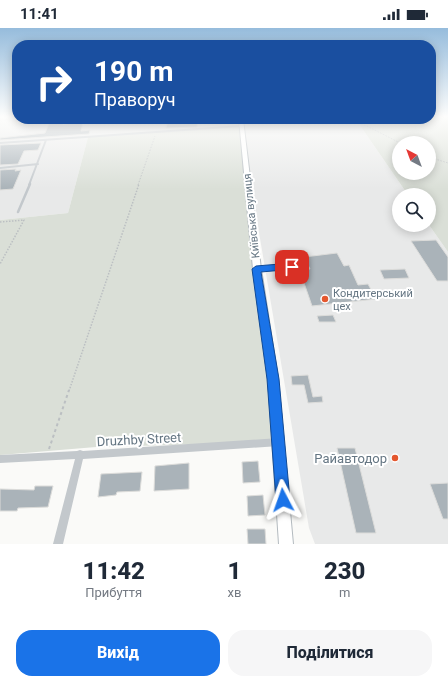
<!DOCTYPE html>
<html lang="uk">
<head>
<meta charset="utf-8">
<style>
  body { margin:0; font-family:Roboto,sans-serif; background:#f6f6f7; color:#1f2937; height:100vh; display:flex; flex-direction:column; font-size:15px; white-space:nowrap }
  * { box-sizing:border-box; margin:0 }
  p { font-size:13px; color:#747a83 }
  .icon { flex:none; width:22px; height:22px; fill:none; stroke:currentColor; stroke-width:2; stroke-linecap:round; stroke-linejoin:round }
  .map { position:relative; height:516px; overflow:hidden }
  .panel { display:flex; flex-direction:column; background:#fff; flex:1 }
  .panel>* { flex:none }
  .top-card { position:absolute; left:12px; top:12px; width:424px; height:84px; border-radius:16px; box-shadow:0 2px 10px #0003; background:#1a4fa0; color:#fff; overflow:hidden }
  .needle { width:26px; rotate:319deg }
  .controls { position:absolute; left:392px; top:108px; display:grid; gap:8px }
  .controls a { display:grid; place-items:center; width:44px; height:44px; border-radius:50%; background:#fff; box-shadow:0 2px 10px #0003; font-size:20px }
  .pin { position:absolute; display:grid; place-items:center; width:34px; height:34px; color:#fff; margin:-17px; border-radius:8px; box-shadow:0 2px 6px #0006 }
  .me { position:absolute; width:44px; margin:-22px; rotate:356deg; stroke-linejoin:round; filter:drop-shadow(0 0 3px #0008) }
  .turn { display:flex; align-items:center; gap:14px; height:84px; padding:0 16px; font-size:18px }
  .turn .icon { width:52px; height:52px; stroke-width:2.5 }
  .turn b { display:block; font-size:28px; line-height:34px }
  .eta { display:flex; justify-content:space-evenly; align-items:center; height:68px; text-align:center }
  .eta b { font-size:24px; font-weight:800; line-height:28px }
  .primary-button { display:flex; gap:8px; margin-top:auto; padding:8px 16px }
  .primary-button a { flex:1; height:46px; border-radius:16px; background:#1a73e8; color:#fff; font-size:16px; font-weight:800; line-height:46px; text-align:center }
  .primary-button a+a { background:#f6f6f7; color:#1f2937 }
  .status { display:flex; justify-content:space-between; align-items:center; height:28px; padding:0 20px; background:#fff; direction:ltr }
  .status svg { height:11px; fill:currentColor }
  .map>svg:first-child { display:block }
  .built { fill:#e8e9e9 }
  .green { fill:#dadfd7; fill-rule:evenodd }
  .building { fill:#aab3b9; stroke:#dcdcda }
  .lines { fill:none; stroke-linecap:round; stroke-linejoin:round }
  .secondary-casing { stroke:#b3babf; stroke-width:2 }
  .path-far2 { stroke:#bbbfc2; stroke-width:1; stroke-dasharray:1.5 1.5; stroke-linecap:butt }
  .path-far1 { stroke:#bbbfc2; stroke-width:1.5; stroke-dasharray:1.5 1.5; stroke-linecap:butt }
  .path { stroke:#bbbfc2; stroke-width:2; stroke-dasharray:3 3; stroke-linecap:butt }
  .service-far1 { stroke:#c3c8cc; stroke-width:2 }
  .service { stroke:#c3c8cc; stroke-width:2.5 }
  .minor { fill:#c3c8cc; fill-rule:evenodd }
  .secondary { fill:#fff; fill-rule:evenodd }
  .route { fill:#1a73e8; stroke:#114b97 }
  .poi-dot { fill:#e4572e; stroke:#fff; stroke-width:1.5 }
  .labels { text-anchor:middle; stroke-width:4; stroke-linejoin:round; paint-order:stroke }
  .street-label { font-size:11px; fill:#657683; stroke:#fff }
  .poi-label { font-size:11px; fill:#657683; stroke:#fff; text-anchor:start }
  .near-street-label { font-size:13px; fill:#657683; stroke:#fff }
  .near-poi-label { font-size:13px; fill:#657683; stroke:#fff; text-anchor:end }
</style>
</head>
<body>
<div class="status"><b>11:41</b><svg viewBox="0 0 49 12"><path d="M0 12V9h3v3zM5 12V6h3v6zM10 12V3h3v9zM15 12V0h3v12zM26 1h20v11H26zM47 4h2v5h-2z"/></svg></div>
<div class="map">
<svg width="448" height="516" viewBox="0 0 448 516">
  <rect width="100%" height="100%" fill="#fafaf8"/>
  <path class="built" d="M0 89H17V91H344L359 96 408 167H399V197H429L448 224V516H315L309 500 241 98 88 109 68 185 0 192Z"/>
  <path class="green" d="M431 89H448V224L429 197V167H408L359 96 344 91H431ZM399 115H429V145H399Z
    M241 98 279 414 96 419 0 427V192L68 185 88 109Z"/>
  <path class="building" d="M51 91H63V96L83 94 81 103 90 102 89 106 0 112V110L45 105Z
    M168 91H198L197 99 166 100Z
    M41 115 38 122 24 123 18 136 0 137V117Z
    M16 141 15 143 21 142 13 161 0 162V142Z
    M436 212 448 229V253H437L411 213Z
    M337 225 344 238 349 237 358 257 368 256 376 271 312 278 303 252 300 253 296 242 310 241 304 229Z
    M405 241 409 250 384 251 380 242Z
    M333 287 336 294H319L317 288Z
    M308 347 313 369 322 368 323 374 308 375 304 357H292L291 348Z
    M337 420H355L376 505H356Z
    M258 433 260 454 243 455 242 434Z
    M189 435V461L154 463 155 438Z
    M142 444 140 463 117 464 116 467 98 469 101 446Z
    M448 455V491H443L430 456Z
    M35 458H53L48 479 18 480 17 483H0V461L34 462Z
    M263 467 265 487 248 488 247 468Z
    M247 501H265L266 516H248Z"/>
  <g class="lines">
    <g class="secondary-casing">
      <path id="secondary" d="M239 91H243L261 241 278 351 293 516H279L268 351 253 241Z"/>
    </g>
    <path class="path-far2" d="M347 91 367 98 400 115
      M429 129 448 135
      M138 157 155 108"/>
    <path class="path-far1" d="M0 194 24 192 0 236
      M69 363 139 156"/>
    <path class="path" d="M49 421 69 362"/>
    <path class="service-far1" d="M200 91 241 94
      M0 115 241 98
      M0 140 38 136
      M29 157 46 112"/>
    <path class="service" d="M18 184 30 156
      M258 241 292 239"/>
    <path class="minor" d="M279 410 282 411 283 414 282 417 279 418 83 431 63 516H53L75 431 0 435V427L77 423 80 422 83 423Z"/>
    <use href="#secondary" class="secondary"/>
  </g>
  <linearGradient id="sky" x2="0" y2="1"><stop stop-color="#96bcdc"/><stop offset="0.55" stop-color="#fdfdfc"/><stop offset="1" stop-color="#fdfdfc" stop-opacity="0"/></linearGradient>
  <rect width="448" height="161" fill="url(#sky)"/>
  <path class="route" d="M292 235 296 239 295 241 261 244 279 351 290 472 288 477 283 479 278 477 276 472 267 351 252 241 256 238Z"/>
  <g class="poi-dot">
    <circle cx="325" cy="271" r="4"/>
    <circle cx="395" cy="430" r="4"/>
  </g>
  <g class="labels">
    <g class="street-label">
      <text transform="translate(251 188) rotate(-96)" y="4">Київська вулиця</text>
    </g>
    <g class="poi-label">
      <text x="333" y="269">Кондитерський<tspan x="333" dy="13">цех</tspan></text>
    </g>
    <g class="near-street-label">
      <text transform="translate(139 411) rotate(-3)" y="5">Druzhby Street</text>
    </g>
    <g class="near-poi-label">
      <text x="387" y="435">Райавтодор</text>
    </g>
  </g>
</svg>
<div class="controls">
<a><svg class="needle" viewBox="-14 -14 28 28"><path d="M0-13l5 13h-10z" fill="#e53935"/><path d="M0 13l5-13h-10z" fill="#747a83"/></svg></a>
<a><svg class="icon" aria-label="search" viewBox="0 0 24 24"><circle cx="10" cy="10" r="6"/><path d="M15 15l6 6"/></svg></a>
</div>
<div class="pin" style="left:292px;top:239px;background:#d93025"><svg class="icon" aria-label="arrive" viewBox="0 0 24 24"><path d="M6 21V4h12l-3 4 3 4H6"/></svg></div>
<svg class="me" style="left:283px;top:472px" viewBox="-20 -20 40 40"><path d="M0-17L14 15 0 8-14 15z" fill="#1a73e8" stroke="#fff" stroke-width="4"/></svg>
<div class="top-card">
<div class="turn"><svg class="icon" aria-label="right" viewBox="0 0 24 24"><path d="M7 20v-9h11M14 6l5 5-5 5"/></svg><div><b>190 m</b>Праворуч</div></div>
</div>
</div>
<section class="panel">
<div class="eta">
<div><b>11:42</b><p>Прибуття</p></div>
<div><b>1</b><p>хв</p></div>
<div><b>230</b><p>m</p></div>
</div>
<div class="primary-button"><a>Вихід</a><a>Поділитися</a></div>
</section>
</body>
</html>
